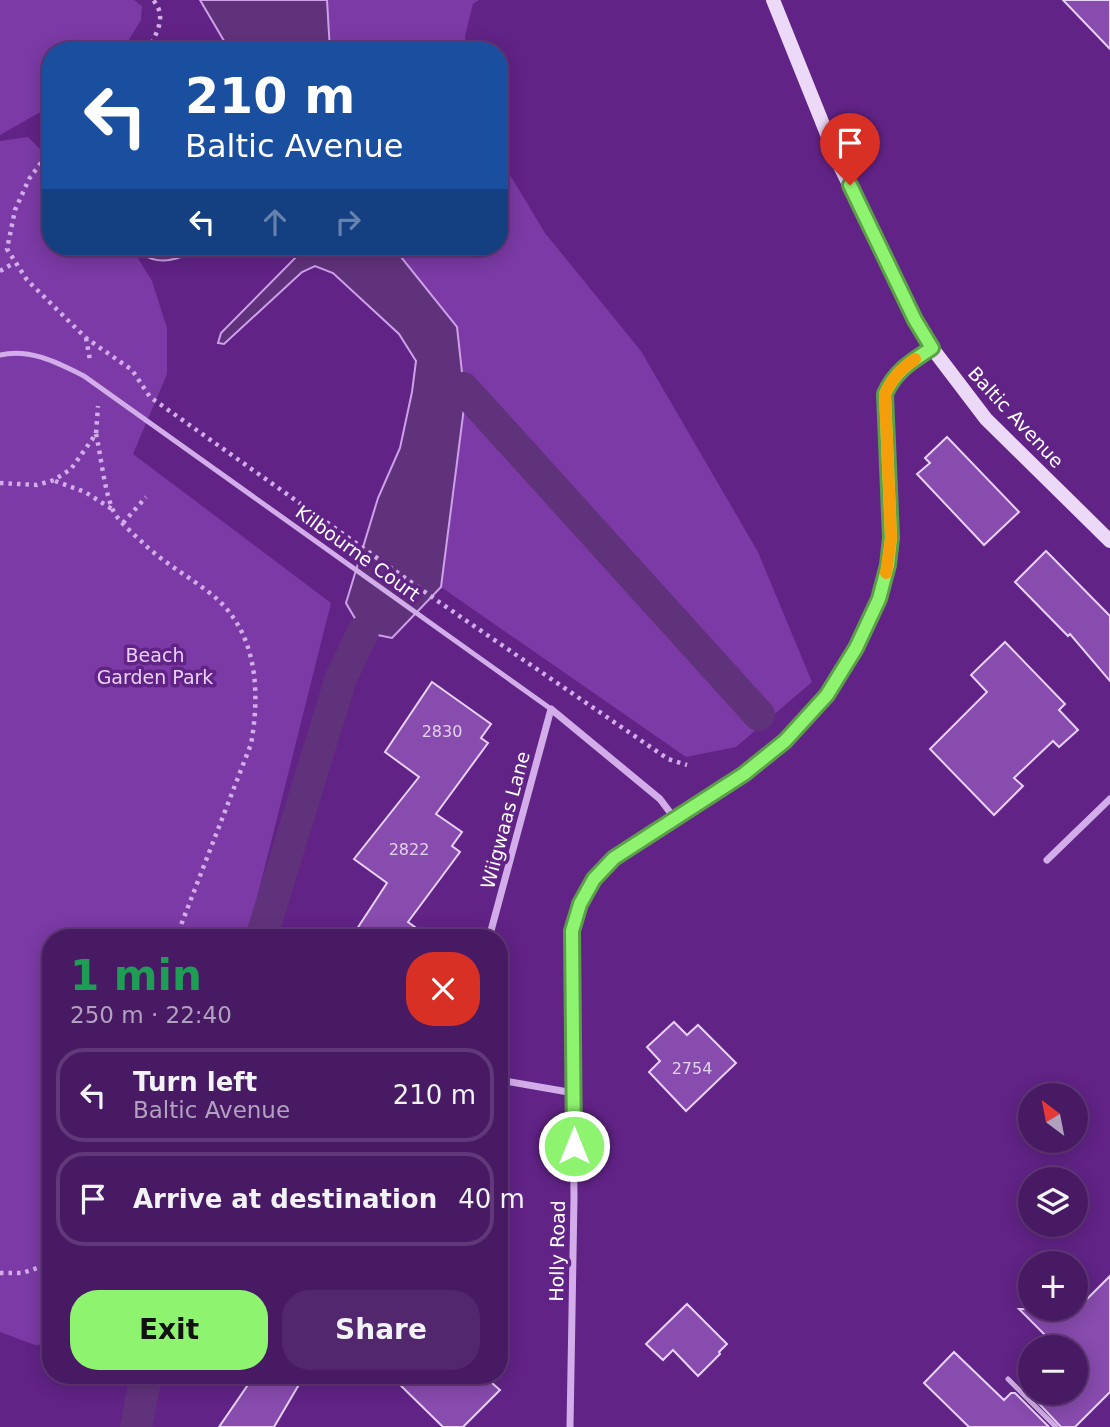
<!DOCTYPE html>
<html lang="en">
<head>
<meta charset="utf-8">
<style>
  body { margin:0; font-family:"DejaVu Sans",sans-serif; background:#53276d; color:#f1f3f6; height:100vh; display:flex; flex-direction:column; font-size:26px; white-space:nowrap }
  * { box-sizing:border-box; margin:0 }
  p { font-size:23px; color:#b1a1bf }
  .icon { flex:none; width:38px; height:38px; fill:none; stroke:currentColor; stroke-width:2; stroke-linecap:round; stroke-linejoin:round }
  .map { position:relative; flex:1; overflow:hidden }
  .details { position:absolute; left:42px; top:929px; width:466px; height:455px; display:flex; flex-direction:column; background:#491a64; border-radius:28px; box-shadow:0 4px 18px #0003,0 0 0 2px #613878 }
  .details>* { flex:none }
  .top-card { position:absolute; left:42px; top:42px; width:466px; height:214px; border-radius:28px; box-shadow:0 4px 18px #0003,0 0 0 2px #613878; background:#1a4fa0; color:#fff; overflow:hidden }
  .needle { width:46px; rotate:328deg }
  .fabs { position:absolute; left:1018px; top:1083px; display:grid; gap:14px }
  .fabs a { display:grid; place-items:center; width:70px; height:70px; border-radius:50%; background:#491a64; box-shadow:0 4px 18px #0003,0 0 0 2px #613878; font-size:35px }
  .pin { position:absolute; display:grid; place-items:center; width:60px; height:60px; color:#fff; margin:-72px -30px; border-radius:50% 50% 50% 0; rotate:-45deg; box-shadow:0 0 7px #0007 }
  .pin .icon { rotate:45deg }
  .me { position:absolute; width:77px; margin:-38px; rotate:0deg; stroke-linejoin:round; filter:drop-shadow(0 0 5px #0008) }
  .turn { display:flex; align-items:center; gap:24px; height:147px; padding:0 28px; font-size:32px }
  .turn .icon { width:91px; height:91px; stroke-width:2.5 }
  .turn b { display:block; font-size:49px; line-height:60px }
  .lanes { display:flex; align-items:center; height:66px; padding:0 28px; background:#0003; justify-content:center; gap:35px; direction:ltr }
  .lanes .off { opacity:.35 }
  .round { display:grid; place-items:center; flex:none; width:74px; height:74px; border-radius:28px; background:#53276d }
  .headline { display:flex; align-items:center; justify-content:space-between; height:119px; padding:0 28px }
  h1 { font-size:42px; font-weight:600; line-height:52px; color:#1e9e55 }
  .action { display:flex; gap:14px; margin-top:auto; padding:14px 28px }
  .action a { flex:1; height:80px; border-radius:28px; background:#8ef470; color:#111; font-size:28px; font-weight:600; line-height:80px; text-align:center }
  .action a+a { background:#53276d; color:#f1f3f6 }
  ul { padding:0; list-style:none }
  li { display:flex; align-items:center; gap:21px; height:94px; margin:0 14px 10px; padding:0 14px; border:4px solid #613878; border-radius:28px }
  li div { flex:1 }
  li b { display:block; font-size:26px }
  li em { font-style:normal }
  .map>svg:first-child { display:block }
  .green { fill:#7b3aa5 }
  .water { fill:#61327c; stroke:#cda1ea; stroke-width:2 }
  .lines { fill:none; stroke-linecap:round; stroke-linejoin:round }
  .canal { stroke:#61327c; stroke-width:32 }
  .building { fill:#884bae; stroke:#e8d1f7; stroke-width:2 }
  .path { stroke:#d2ade9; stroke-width:4.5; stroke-dasharray:3.5 5; stroke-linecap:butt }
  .lane { stroke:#d2ade9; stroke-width:5 }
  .street { stroke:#d2ade9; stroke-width:7 }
  .secondary { stroke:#ecd8f7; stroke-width:14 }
  .route-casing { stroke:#5c9f49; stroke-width:18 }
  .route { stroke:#8ef470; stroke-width:12 }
  .slow { stroke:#f59e0b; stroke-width:12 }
  .labels { text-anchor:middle; stroke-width:7; stroke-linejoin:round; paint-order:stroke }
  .number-label { font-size:16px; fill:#e1d2eb }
  .street-label { font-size:19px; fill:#fff; stroke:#612386 }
  .park-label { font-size:19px; fill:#e8d1f7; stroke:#612386 }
</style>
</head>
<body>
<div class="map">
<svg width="1110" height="1427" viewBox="0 0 1110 1427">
  <rect width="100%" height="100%" fill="#612386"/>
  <path class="green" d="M0 0H134L142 6 141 20 122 51H51V106L0 135Z
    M327 0H479L473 4 465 36 467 51H330Z
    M28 137 51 160V247H131L152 281 167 328V374L133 454 331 603 247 938H51V1344L35 1345 0 1332V141Z
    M499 157 545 233 641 351 758 552 812 682 736 747 686 757 441 587 465 400 457 327 393 247H499Z"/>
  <path class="water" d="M200 0H327L330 51H230Z
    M131 247H208C176 258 161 271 131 247Z
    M306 247H393L457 327 465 400 441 587 392 638 363 632 346 603 378 498 400 448 412 392 416 361 399 334 333 273 315 266 302 272 224 344 218 343 221 333Z"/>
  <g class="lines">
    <path class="canal" d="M463 388 759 715
      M261 938 341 678 363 632
      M136 1427 146 1376"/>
  </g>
  <path class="building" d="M1063 0H1110V49Z
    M947 437 1019 512 984 545 917 474 930 463 925 458Z
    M1046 551 1110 616V681L1070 634 1068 636 1015 582Z
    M1005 642 1065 704 1059 710 1078 730 1059 747 1053 741 1014 778 1023 786 994 815 930 749 987 692 971 675Z
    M432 682 491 724 481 738 488 743 436 814 462 832 452 846 460 852 408 922 430 938H351L387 883 354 859 419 777 385 752Z
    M674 1022 687 1035 698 1025 736 1063 686 1111 649 1072 660 1061 647 1047Z
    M1110 1276V1392L1075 1427H1061L1029 1393H1076V1348H1058L1019 1309H1077Z
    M687 1304 727 1344 719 1352 720 1354 698 1376 673 1350 663 1360 646 1344Z
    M954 1352 1004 1400 1011 1393H1015L1049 1427H969L924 1383Z
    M254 1376H304L274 1427H219Z
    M391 1376H484L500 1390 463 1427H443Z"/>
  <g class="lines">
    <path class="path" d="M148 51C156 33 168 17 153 0
      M51 149 29 179 15 210 7 249 27 280 86 338 132 370 150 397 439 602 668 759 687 765
      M0 271 14 263
      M86 338 90 360
      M96 434C101 456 104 488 112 508 117 521 134 534 144 544 166 565 194 579 217 599 258 636 260 694 251 744L176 938
      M55 481 85 492 112 509
      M0 483 37 485 54 480 71 469 96 434 98 406
      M123 523 146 497
      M0 1273H23L51 1263"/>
    <path class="lane" d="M0 355C30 348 58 363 84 376L551 709
      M1008 1379 1056 1427"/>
    <path class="street" d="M1047 860 1110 799
      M489 938 551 709 660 799 675 819
      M499 1080 574 1093
      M570 1427 574 1198 572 931 580 904 594 879 614 858 744 774 785 741 827 694 856 648 879 599 888 565 891 538 885 394 901 368 932 348"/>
    <path class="secondary" d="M773 0 839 164 915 320 932 348 986 419 1110 541"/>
  </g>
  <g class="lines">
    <g class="route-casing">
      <path id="route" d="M574 1146 572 931 580 904 594 879 614 858 744 774 785 741 827 695 856 648 879 599 888 565 891 538 885 394C895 371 912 361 932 348L915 320 850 185"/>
    </g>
    <use href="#route" class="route"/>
    <path class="slow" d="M886 573 891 538 885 394C892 378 901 369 915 359"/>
  </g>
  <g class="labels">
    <g class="number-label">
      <text x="442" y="737">2830</text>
      <text x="409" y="855">2822</text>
      <text x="692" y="1074">2754</text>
    </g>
    <g class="street-label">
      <text transform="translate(1016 417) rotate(47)" y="7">Baltic Avenue</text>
      <text transform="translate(358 553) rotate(36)" y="7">Kilbourne Court</text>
      <text transform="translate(505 820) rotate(-75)" y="7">Wiigwaas Lane</text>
      <text transform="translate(557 1251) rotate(-89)" y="7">Holly Road</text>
    </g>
    <g class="park-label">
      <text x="155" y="662">Beach<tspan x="155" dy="22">Garden Park</tspan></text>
    </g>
  </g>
</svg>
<div class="fabs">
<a><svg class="needle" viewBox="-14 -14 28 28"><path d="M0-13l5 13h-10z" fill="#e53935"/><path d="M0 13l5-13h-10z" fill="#b1a1bf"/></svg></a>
<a><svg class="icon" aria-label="layers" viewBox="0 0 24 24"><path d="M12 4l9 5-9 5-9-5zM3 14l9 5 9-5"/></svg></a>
<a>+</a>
<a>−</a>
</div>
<div class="pin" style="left:850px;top:185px;background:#d93025"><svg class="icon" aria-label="arrive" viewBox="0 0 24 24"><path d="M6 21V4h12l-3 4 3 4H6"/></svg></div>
<svg class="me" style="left:574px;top:1146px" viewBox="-20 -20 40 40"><circle r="17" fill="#8ef470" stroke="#fff" stroke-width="3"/><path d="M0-11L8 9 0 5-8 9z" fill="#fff"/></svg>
<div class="top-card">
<div class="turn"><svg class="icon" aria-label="left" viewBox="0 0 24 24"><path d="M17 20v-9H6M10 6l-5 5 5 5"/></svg><div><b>210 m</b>Baltic Avenue</div></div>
<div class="lanes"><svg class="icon" aria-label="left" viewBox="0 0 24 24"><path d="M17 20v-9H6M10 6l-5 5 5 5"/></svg><svg class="icon off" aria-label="ahead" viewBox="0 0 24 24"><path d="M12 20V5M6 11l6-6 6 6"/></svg><svg class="icon off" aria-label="right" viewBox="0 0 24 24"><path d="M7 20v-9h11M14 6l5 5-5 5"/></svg></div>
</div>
<section class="details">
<div class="headline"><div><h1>1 min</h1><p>250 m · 22:40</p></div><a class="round" style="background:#d93025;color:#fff"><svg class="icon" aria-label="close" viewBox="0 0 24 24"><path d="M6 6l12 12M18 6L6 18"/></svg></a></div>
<ul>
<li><svg class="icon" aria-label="left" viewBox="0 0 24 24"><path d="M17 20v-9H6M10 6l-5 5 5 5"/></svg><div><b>Turn left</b><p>Baltic Avenue</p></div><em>210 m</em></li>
<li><svg class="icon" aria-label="arrive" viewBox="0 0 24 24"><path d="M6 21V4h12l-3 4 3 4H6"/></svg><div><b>Arrive at destination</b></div><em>40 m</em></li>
</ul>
<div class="action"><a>Exit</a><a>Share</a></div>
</section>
</div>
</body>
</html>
